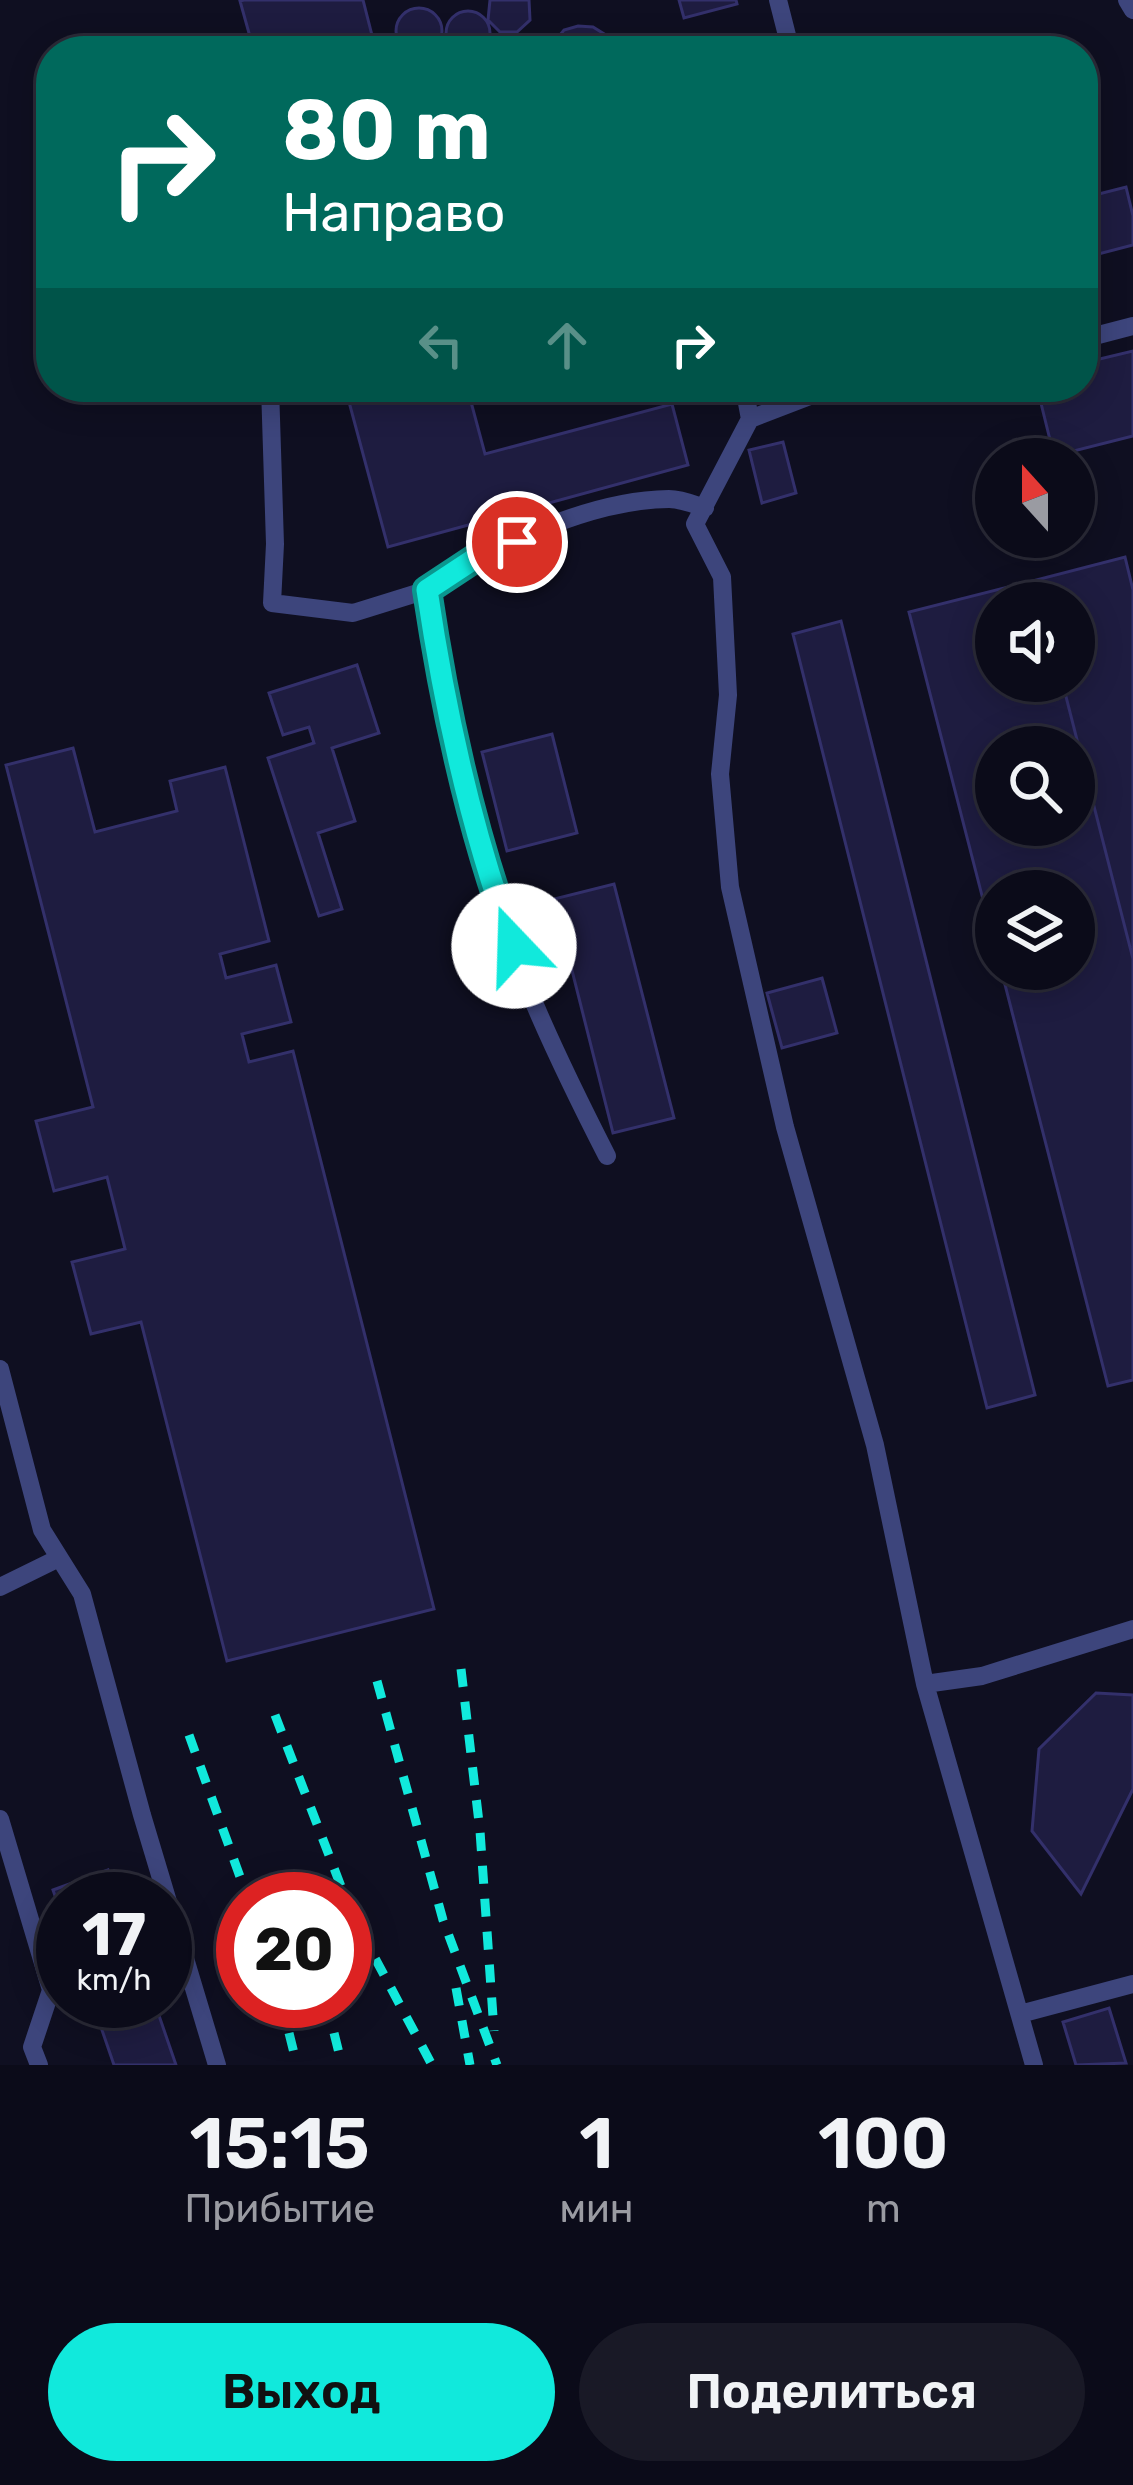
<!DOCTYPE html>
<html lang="ru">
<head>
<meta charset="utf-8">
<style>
  body { margin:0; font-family:Rubik,sans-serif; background:#191926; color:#f1f3f6; height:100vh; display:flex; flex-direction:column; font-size:45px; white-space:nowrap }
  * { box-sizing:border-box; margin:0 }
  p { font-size:39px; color:#9a9ba2 }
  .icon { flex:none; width:66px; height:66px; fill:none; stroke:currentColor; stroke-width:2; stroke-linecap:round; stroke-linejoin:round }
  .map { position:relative; height:2065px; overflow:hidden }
  .drawer { display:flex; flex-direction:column; background:#0b0b19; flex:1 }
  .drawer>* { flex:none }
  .hud { position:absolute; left:36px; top:36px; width:1062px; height:366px; border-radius:48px; box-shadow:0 6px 30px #0003,0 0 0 3px #2b2b38; background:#00695c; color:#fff; overflow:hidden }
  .needle { width:78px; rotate:339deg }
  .buttons { position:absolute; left:975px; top:438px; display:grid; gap:24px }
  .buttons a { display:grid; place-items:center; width:120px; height:120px; border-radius:50%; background:#0b0b19; box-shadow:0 6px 30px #0003,0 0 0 3px #2b2b38; font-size:60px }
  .speed { position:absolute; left:36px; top:1872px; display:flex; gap:24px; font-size:60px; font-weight:700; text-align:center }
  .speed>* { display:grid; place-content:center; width:156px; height:156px; border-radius:50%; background:#0b0b19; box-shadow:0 6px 30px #0003,0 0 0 3px #2b2b38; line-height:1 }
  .speed small { font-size:30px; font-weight:400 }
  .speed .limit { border:18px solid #d22; background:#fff; color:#111 }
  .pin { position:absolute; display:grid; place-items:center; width:102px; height:102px; color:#fff; margin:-51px; border:6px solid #fff; border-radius:50%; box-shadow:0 3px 12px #0007 }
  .me { position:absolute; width:132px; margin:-66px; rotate:339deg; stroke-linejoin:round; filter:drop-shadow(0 0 9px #0008) }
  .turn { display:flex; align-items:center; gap:42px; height:252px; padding:0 48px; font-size:54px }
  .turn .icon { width:156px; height:156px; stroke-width:2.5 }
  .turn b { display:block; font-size:84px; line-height:102px }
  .lanes { display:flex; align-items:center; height:114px; padding:0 48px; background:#0003; justify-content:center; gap:60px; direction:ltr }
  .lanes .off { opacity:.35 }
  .eta { display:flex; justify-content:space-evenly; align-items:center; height:204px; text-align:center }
  .eta b { font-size:72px; font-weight:600; line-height:84px }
  .action { display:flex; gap:24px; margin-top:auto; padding:24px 48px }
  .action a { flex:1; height:138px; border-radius:72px; background:#11e9dc; color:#111; font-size:48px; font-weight:600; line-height:138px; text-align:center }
  .action a+a { background:#191926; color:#f1f3f6 }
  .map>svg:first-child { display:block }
  .building { fill:#1e1c40; stroke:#33306b; stroke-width:3; fill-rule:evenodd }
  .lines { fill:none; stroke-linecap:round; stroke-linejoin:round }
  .lane { stroke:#3d457c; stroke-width:18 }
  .rail { stroke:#11e9dc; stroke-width:9; stroke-dasharray:18 15; stroke-linecap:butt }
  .route-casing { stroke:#0b978f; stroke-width:30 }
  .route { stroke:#11e9dc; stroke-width:21 }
</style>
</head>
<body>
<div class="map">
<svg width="1133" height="2065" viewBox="0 0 1133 2065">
  <rect width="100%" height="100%" fill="#0f0f21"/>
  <path class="building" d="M244 0H363L376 51H254L240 1Z
    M490 0H529L530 20 517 32H500L488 20Z
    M679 0H736L737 4 684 18Z
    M396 31a23 23 0 1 1 46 0a23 23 0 1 1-46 0Z
    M446 33a22 22 0 1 1 44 0a22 22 0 1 1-44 0Z
    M578 26 593 27 606 35 615 51H547L564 30Z
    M1126 187 1133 216V245L1083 258V198Z
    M1133 351V436L1054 456 1037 387H1083V363Z
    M345 387H467L485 454 672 404 688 465 388 547Z
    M783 442 796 493 762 503 749 450Z
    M1125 557 1133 590V959L1062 681H1074V603H1042L1036 580Z
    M1036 580 1042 603H996V681H1062L1133 959V1380L1108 1386 1001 969H1074V891H996V950L909 612ZM996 747H1074V825H996Z
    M841 621 1035 1395 987 1408 793 634Z
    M357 665 379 733 332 748 355 821 318 833 342 909 319 916 268 758 314 743 309 727 283 735 269 693Z
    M552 734 577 833 507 851 482 752Z
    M73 748 95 832 177 811 170 781 225 767 269 941 220 954 226 978 276 965 291 1022 242 1034 249 1062 293 1051 434 1609 227 1661 141 1322 91 1334 72 1262 125 1249 107 1177 54 1191 36 1121 93 1107 6 765Z
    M614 884 674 1118 613 1133 554 899Z
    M822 978 837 1033 782 1048 767 993Z
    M1096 1693 1133 1695V1789L1081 1894 1032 1831 1039 1749Z
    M108 1870 118 1899H63V1919L53 1890Z
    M92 2001H154L176 2065H114Z
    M1109 2008 1126 2063 1076 2065 1063 2022Z"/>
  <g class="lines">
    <path class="lane" d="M778 0 791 51
      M1127 0 1133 10
      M1083 339 1133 326
      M270 387 275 544 272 603 353 613 427 590
      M744 387 750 419
      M833 387 750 419 695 524 722 577 728 695 720 774 730 887 785 1127 875 1445 925 1684 1034 2065
      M607 1156C562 1068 512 964 486 869 460 778 441 684 427 590 492 546 589 500 669 499 681 499 693 504 705 508
      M0 1369 42 1530 82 1594 142 1815 217 2065
      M0 1587 59 1558
      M925 1684 982 1676 1133 1629
      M0 1819 51 1990 32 2047 39 2065
      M1020 2014 1133 1984"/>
    <path class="rail" d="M461 1669 480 1831 494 2031
      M377 1681 443 1920 497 2065
      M275 1715 352 1915 432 2065
      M189 1735 248 1899
      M456 1988 470 2065
      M281 2001 297 2065
      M326 2001 342 2065"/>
  </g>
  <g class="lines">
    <g class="route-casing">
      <path id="route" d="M514 946C471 832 445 711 427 590L474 559 517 542"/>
    </g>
    <use href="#route" class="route"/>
  </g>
</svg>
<div class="buttons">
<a><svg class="needle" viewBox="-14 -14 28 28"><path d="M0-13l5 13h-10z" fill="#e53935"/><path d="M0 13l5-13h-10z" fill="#9a9ba2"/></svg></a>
<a><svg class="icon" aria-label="sound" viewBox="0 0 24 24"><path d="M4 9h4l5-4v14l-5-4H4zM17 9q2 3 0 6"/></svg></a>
<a><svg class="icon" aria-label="search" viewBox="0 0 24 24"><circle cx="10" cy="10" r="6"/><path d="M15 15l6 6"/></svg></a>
<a><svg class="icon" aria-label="layers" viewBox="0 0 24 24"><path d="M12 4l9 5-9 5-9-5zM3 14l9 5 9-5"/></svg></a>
</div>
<div class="speed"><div>17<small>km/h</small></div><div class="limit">20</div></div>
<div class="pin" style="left:517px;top:542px;background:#d93025"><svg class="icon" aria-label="arrive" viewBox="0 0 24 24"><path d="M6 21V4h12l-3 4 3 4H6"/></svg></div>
<svg class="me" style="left:514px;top:946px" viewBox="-20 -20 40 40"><circle r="19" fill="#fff"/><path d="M0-13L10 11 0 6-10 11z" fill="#11e9dc"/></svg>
<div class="hud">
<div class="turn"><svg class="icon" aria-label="right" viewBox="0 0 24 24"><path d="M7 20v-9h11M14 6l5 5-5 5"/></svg><div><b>80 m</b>Направо</div></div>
<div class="lanes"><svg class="icon off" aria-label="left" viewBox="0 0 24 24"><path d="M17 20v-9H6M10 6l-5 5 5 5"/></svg><svg class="icon off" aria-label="ahead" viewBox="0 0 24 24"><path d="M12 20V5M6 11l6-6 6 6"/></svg><svg class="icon" aria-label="right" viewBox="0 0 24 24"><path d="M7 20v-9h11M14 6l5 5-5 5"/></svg></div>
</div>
</div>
<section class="drawer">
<div class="eta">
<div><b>15:15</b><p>Прибытие</p></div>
<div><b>1</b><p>мин</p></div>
<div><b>100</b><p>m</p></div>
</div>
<div class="action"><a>Выход</a><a>Поделиться</a></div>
</section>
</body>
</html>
